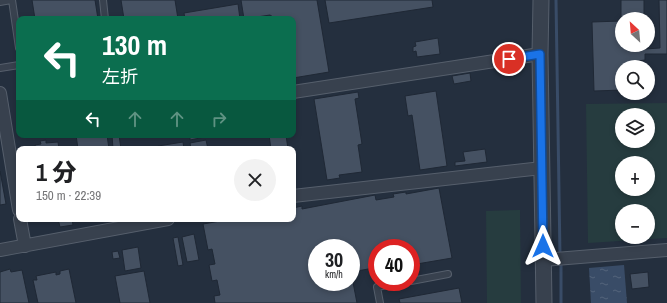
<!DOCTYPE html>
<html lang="ja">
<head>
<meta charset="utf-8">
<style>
  body { margin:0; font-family:"Archivo Narrow","Noto Sans JP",sans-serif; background:#f2f2f2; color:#202124; height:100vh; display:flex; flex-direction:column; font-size:15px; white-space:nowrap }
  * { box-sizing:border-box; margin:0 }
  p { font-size:13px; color:#757577 }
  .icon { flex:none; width:22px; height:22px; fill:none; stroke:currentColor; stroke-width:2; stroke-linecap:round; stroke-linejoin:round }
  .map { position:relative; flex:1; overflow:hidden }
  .panel { position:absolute; left:16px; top:146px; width:280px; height:76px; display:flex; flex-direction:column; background:#fff; border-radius:8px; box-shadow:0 2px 6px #0003 }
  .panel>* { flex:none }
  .banner { position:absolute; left:16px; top:16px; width:280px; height:122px; border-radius:8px; box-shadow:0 2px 6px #0003; background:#0b6e4f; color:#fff; overflow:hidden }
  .needle { width:26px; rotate:334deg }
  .fabs { position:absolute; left:615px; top:12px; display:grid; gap:8px }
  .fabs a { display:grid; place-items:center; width:40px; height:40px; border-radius:50%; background:#fff; box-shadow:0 2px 6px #0003; font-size:20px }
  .speed { position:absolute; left:308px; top:239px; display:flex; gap:8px; font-size:20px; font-weight:700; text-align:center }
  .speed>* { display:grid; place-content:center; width:52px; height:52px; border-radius:50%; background:#fff; box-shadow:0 2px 6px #0003; line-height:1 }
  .speed small { font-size:10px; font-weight:400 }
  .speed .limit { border:6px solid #d22; background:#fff; color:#111 }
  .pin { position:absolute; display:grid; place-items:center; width:34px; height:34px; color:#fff; margin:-17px; border:2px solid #fff; border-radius:50%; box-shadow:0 1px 4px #0007 }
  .me { position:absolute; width:44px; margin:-22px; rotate:0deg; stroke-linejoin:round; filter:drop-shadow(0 0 3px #0008) }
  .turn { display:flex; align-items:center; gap:14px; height:84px; padding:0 20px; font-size:18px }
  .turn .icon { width:52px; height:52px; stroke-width:2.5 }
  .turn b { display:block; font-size:28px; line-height:34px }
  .lanes { display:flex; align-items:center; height:38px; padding:0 20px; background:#0003; justify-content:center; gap:20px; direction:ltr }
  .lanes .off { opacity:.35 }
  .round { display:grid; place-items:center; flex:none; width:42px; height:42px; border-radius:21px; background:#f2f2f2 }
  .head { display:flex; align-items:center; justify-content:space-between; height:68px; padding:0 20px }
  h1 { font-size:24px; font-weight:800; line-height:30px }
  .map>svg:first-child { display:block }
  .garden { fill:#263c3f; fill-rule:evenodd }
  .water { fill:url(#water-ripples) }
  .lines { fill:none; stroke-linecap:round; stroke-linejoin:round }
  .stream { stroke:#394c67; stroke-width:3 }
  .building { fill:#455162; stroke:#1f2835; fill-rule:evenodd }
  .service-casing { stroke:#565f6c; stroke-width:8 }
  .minor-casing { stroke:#565f6c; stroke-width:14 }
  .tertiary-casing { stroke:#565f6c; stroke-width:17 }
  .service { stroke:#38414e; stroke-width:6 }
  .minor { stroke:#38414e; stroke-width:12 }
  .tertiary { stroke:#38414e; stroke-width:15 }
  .route-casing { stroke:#114b97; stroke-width:10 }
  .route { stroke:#1a73e8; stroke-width:7 }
</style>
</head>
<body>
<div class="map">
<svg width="667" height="303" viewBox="0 0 667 303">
  <defs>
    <pattern id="water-ripples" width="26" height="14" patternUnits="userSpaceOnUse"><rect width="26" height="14" fill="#394c67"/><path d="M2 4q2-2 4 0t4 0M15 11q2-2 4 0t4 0" fill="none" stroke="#53647b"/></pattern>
  </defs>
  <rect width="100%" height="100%" fill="#242f3e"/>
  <path class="garden" d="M667 103V238L588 243 586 104ZM622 115H648V141H622ZM622 163H648V189H622ZM622 211H648V237H622Z
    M520 210 521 303H487L486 211Z"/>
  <path class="water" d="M624 265 627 303H591L589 268Z"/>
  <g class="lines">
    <path class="stream" d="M556 0 560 256
      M561 262V303"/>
  </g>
  <path class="building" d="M32 0H95L98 19H35Z
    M121 0H175L178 19H124Z
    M241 0H317L329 72 293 78V19H273V17L270 15 244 19Z
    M325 0H432L433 7 329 23Z
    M621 0H644V19H622V45H645V49L660 48 659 0H667V54H645V60L637 61V67H622V90L594 91 592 22 621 21Z
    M238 4 240 19H185L184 13Z
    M438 38 440 54 417 57 416 51 413 52V47L416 46 415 42Z
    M470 73 471 81 454 84 452 76Z
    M436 91 447 166 420 170 412 115 408 116 405 96Z
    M358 92 359 98 355 99 362 144 358 145 362 172 339 175 340 178 327 180 314 99Z
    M76 135H107L109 149H78Z
    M112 135H119L121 149H113Z
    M190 135H205V137L190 140Z
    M269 135H286L288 149H271Z
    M46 140V143L58 142 59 149H36L35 145 41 144 40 141Z
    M206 140 208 149H191L190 143Z
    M183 142 184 149H158V146Z
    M485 149 487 162 455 166V162L465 161 463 152Z
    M0 171 6 204 0 205Z
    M439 188 452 258 411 265V248H377V272H375L374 268 351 272 357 303H215L214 296 220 295 217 280 212 281 209 265 215 264 212 249 208 250 203 224 232 219H293V208L302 206V209L375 195 376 200 394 197 393 194 406 192V194ZM317 248H351V282H317Z
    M58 219H72L73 225 60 227Z
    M194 234 199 260 187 262 182 237Z
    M178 237 183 265 178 266 173 238Z
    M138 247 141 268 125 271 122 250Z
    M118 251 120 258 113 259 112 252Z
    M10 269 11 272 22 270 29 303H0V272Z
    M69 269 76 303H38L33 280H37L36 276 56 272V275L60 274V271Z
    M144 271 150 303H120L115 276Z
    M648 272 649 287 632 289 630 274Z
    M459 288 462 303H400L399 299Z"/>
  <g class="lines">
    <g class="service-casing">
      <path id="service" d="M12 0 19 48
        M103 0 105 19
        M0 2 11 0
        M0 68 19 65
        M411 281 448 274
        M380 303 377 287 404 282"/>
    </g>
    <g class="minor-casing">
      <path id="minor" d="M293 92 540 54
        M0 93 19 210
        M293 196 542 168
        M20 219 25 246
        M0 250 168 219
        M543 260 667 250"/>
    </g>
    <g class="tertiary-casing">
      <path id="tertiary" d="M541 0 540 54 544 303"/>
    </g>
    <use href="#service" class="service"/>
    <use href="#minor" class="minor"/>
    <use href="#tertiary" class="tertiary"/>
  </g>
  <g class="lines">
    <g class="route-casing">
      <path id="route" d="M509 59 540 54 543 246"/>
    </g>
    <use href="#route" class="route"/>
  </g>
</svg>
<div class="fabs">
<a><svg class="needle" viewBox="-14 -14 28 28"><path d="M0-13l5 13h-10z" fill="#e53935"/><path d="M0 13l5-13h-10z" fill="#757577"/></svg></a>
<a><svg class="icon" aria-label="search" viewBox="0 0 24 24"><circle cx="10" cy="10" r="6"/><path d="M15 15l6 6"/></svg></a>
<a><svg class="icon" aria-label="layers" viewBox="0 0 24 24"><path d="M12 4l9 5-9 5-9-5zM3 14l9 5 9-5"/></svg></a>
<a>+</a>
<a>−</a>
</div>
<div class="speed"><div>30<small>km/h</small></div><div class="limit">40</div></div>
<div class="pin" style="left:509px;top:59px;background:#d93025"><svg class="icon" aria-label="arrive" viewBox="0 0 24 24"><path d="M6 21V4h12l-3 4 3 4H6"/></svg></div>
<svg class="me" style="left:543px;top:246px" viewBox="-20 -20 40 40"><path d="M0-17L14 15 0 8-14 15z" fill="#1a73e8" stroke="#fff" stroke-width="4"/></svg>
<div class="banner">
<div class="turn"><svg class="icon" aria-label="left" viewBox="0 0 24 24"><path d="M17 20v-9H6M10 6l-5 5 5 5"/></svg><div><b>130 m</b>左折</div></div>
<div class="lanes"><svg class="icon" aria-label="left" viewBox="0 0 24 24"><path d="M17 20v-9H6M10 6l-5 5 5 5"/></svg><svg class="icon off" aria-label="ahead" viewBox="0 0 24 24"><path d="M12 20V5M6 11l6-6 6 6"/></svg><svg class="icon off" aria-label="ahead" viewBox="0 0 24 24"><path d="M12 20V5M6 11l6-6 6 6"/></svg><svg class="icon off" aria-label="right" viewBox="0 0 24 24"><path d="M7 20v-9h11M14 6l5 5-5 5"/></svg></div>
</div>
<section class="panel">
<div class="head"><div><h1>1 分</h1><p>150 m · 22:39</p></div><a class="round"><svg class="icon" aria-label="close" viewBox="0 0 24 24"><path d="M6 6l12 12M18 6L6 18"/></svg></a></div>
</section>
</div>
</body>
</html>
